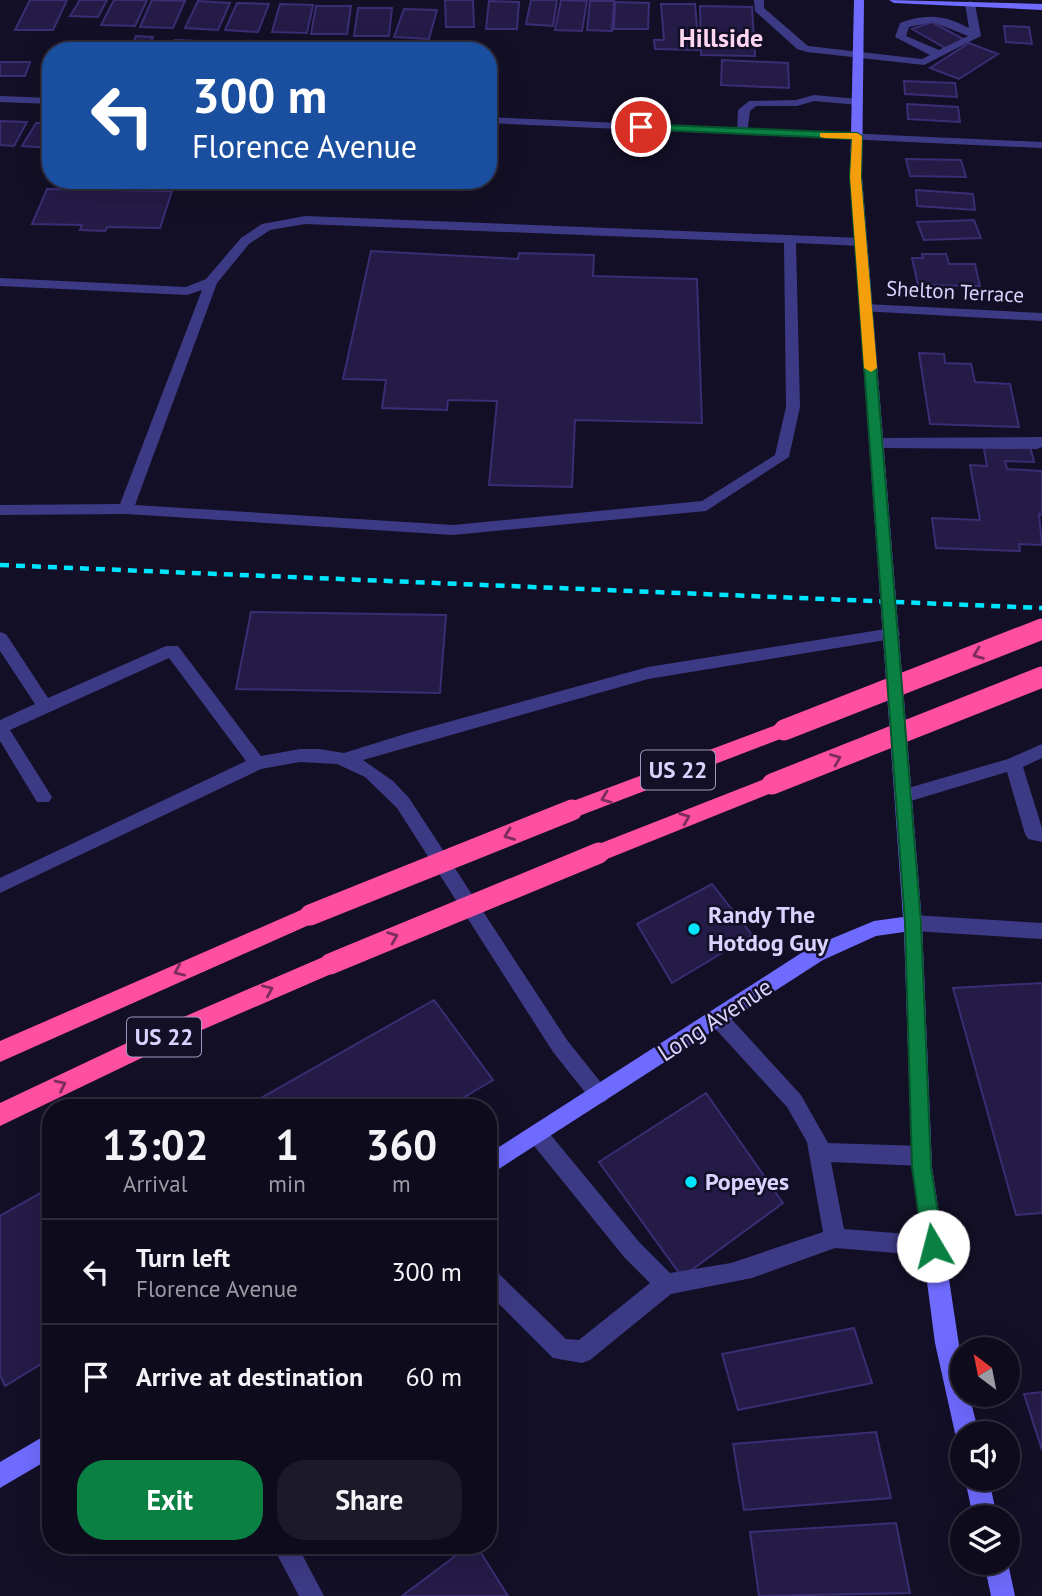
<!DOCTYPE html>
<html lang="en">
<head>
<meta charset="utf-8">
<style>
  body { margin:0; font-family:"PT Sans",sans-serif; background:#1c1929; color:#f1f3f6; height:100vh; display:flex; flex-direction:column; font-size:26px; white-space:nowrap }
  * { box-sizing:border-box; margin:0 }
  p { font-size:23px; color:#9b9ba3 }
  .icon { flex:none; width:38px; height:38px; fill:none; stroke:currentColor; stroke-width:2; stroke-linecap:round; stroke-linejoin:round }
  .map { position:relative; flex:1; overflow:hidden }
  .side { position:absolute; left:42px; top:1099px; width:455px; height:455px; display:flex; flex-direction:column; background:#0e0b1c; border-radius:28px; box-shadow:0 7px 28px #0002,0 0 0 2px #2e2b3b }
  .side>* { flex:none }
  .hud { position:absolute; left:42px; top:42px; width:455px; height:147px; border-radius:28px; box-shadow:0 7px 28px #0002,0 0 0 2px #2e2b3b; background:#1a4fa0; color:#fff; overflow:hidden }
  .needle { width:46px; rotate:328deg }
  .fabs { position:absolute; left:950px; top:1337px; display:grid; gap:14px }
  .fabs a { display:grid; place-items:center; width:70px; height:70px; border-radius:50%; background:#0e0b1c; box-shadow:0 7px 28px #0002,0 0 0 2px #2e2b3b; font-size:35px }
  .pin { position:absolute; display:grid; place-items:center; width:60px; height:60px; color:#fff; margin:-30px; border:4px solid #fff; border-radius:50%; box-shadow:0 2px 7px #0007 }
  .me { position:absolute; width:77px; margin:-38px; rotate:352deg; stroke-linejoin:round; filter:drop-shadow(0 0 5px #0008) }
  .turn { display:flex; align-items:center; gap:24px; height:147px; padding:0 35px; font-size:32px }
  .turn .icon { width:91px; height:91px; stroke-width:2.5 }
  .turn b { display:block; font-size:49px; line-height:60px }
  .eta { display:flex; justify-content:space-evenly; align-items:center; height:119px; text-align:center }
  .eta b { font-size:42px; font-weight:700; line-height:49px }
  .action { display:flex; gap:14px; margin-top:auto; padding:14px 35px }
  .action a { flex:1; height:80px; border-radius:28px; background:#0b8043; color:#fff; font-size:28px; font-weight:700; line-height:80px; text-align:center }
  .action a+a { background:#1c1929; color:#f1f3f6 }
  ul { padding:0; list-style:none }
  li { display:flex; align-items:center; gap:21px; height:105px; padding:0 35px; border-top:2px solid #2e2b3b }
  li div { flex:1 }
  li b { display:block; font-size:26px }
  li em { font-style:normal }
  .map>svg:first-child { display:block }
  .building { fill:#241b47; stroke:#3b2d73; stroke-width:2 }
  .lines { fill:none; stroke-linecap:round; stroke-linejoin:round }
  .lane { fill:#3d3a85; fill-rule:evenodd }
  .street { fill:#3d3a85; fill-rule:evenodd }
  .secondary { fill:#6f6bff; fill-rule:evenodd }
  .highway { fill:#ff4fa3; fill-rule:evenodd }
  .rail { stroke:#00e5ff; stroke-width:4.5; stroke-dasharray:9 7; stroke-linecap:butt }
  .highway-bridge { stroke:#ff4fa3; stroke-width:21 }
  .oneway { stroke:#7d2c5e }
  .route { fill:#0b8043; stroke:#07532c; stroke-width:2 }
  .slow { fill:#f59e0b }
  .poi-dot { fill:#00e5ff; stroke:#130f26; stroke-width:2.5 }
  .labels { text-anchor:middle; stroke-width:5; stroke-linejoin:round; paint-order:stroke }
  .far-street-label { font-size:21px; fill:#d9d4ff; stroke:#130f26 }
  .shield { fill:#130f26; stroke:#9e99be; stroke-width:2 }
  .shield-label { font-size:23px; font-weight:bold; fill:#d9d4ff }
  .poi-label { font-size:24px; font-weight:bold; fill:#d9d4ff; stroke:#130f26; text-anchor:start }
  .street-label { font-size:24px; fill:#d9d4ff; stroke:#130f26 }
  .far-district-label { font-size:26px; font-weight:bold; fill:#ffd6f0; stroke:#130f26 }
</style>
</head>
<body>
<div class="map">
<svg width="1042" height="1596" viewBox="0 0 1042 1596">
  <rect width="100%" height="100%" fill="#130f26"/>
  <path class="building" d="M30 0H67L53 30H15Z
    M80 0H107L98 17 70 16Z
    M114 0H147L135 26 101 25Z
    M152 0 185 1 173 28 140 27Z
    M445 0H473L474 27H446Z
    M531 0H557L553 26 526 24Z
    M561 0 587 1 582 31 555 30Z
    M198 1 230 3 218 30 185 28Z
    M489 1 519 2 517 29H486Z
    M590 1H614L612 31 587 30Z
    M615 2 649 3 648 29H614Z
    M237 3 269 4 258 32 225 30Z
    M280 4 313 5 307 33 272 32Z
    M661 4H695L699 50 655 49 654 40H664Z
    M316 6H351L347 34H311Z
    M700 6 752 7 755 56 701 55Z
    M358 8H392L389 36H354Z
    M404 9 437 10 429 39 394 37Z
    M932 22 967 41 947 49 912 29Z
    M1004 26 1029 27 1032 44 1006 42Z
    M136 36 153 37 148 49H131Z
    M175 40 198 41 194 51 170 50Z
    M283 43H308L307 51H281Z
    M969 43 998 54 959 79 930 68Z
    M321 44 343 45 342 51H320Z
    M722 60 788 63 789 88 721 85Z
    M0 62H30L25 76H0Z
    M904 81 955 83 957 97 905 94Z
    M907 104 958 107 960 122 908 119Z
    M0 121 27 122 14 146 0 145Z
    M36 123H51V148L22 146Z
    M906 159 961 160 966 177 910 176Z
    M188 180H207L203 189 185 188Z
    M47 189 172 191 160 228 107 227 105 231 80 230 82 225 32 224Z
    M916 190 973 194 975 210 917 206Z
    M974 220 981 238 924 240 917 222Z
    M371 251 518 259 519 253 594 255 593 276 697 279 702 423 575 420 572 487 489 485 497 401 448 400 447 410 382 408 386 380 343 379Z
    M922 254H946L949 264H975L980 286 918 285 912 258H923Z
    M919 353 944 354 945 363 971 364 975 382 1010 384 1019 427 930 424Z
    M983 444 1030 446 1034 462 1005 461 1007 469 1042 471V515L1039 514 1042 545 1019 544 1020 551 936 548 932 518 980 520 970 465 987 466Z
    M251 612 446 615 440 693 236 689Z
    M712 884 752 935 672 983 637 924Z
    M1042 983V1213L1016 1215 953 988Z
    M434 1000 493 1080 446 1108H243Z
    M706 1093 783 1203 682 1277 599 1162Z
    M51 1187V1358L5 1386 0 1375V1216Z
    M854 1328 872 1383 738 1410 722 1354Z
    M1042 1392V1450L1024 1394Z
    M876 1432 891 1498 744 1510 733 1444Z
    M896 1523 910 1593 759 1596 750 1532Z
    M470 1545H476L508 1596H402Z"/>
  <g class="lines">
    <path class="lane" d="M754 0H764V8L808 46 922 59 930 55 895 37 900 23C926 13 945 15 969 28L965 4 970 1 975 4 981 36 924 65 807 52 797 49 755 11ZM933 22 968 36 939 50 906 36 909 27Z
      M814 95 858 99 864 102 858 105 814 101 797 106H756L750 111 747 133 737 131 738 110 749 101 796 100Z
      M305 216 861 238 867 242 861 246 796 243 800 407 789 457 706 511 453 535 126 514 0 515V505L120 504 202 290 187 295 0 286V278L186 287 206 279 241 238 262 224ZM305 224 784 243 786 407 775 455 702 501 453 525 135 505 217 283 249 244 270 230Z
      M1042 437V447L1037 449 877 448 870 443 877 438Z
      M892 628 898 630 900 634 898 638 648 679 363 760 393 781 409 798 567 1040 606 1089 609 1095 606 1101 599 1104 592 1101 553 1052 397 808 365 777 337 764 300 762 261 769 0 893V878L246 761 169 658 10 730 52 797 49 802H37L0 741V720L35 704 0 651V632L6 634 48 698 166 646H178L261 756 300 749H319L344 753 408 733 648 667Z
      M1042 744V758L1023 767 1042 828V842L1028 839 1025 834 1007 772 904 803 898 801 895 796 898 791 1008 759Z
      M718 1010 725 1012 801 1095 828 1143 922 1146 929 1149 932 1156 929 1163 922 1166 831 1162 844 1229 933 1236 941 1239 944 1246 941 1253 933 1256 835 1248 752 1278 671 1294 590 1360 582 1363 553 1358 488 1293V1268L496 1271 566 1339 579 1340 650 1283 624 1257 531 1142 528 1135 531 1128 538 1126 545 1128 640 1243 670 1273 731 1263 823 1232 807 1142 787 1107 711 1024 708 1018 711 1012Z"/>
    <path class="street" d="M0 96 51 98V104L0 102Z
      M488 117 1042 142V148L488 123Z
      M866 304 1042 313V321L861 311 859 308Z
      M913 915 1042 923V939L913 931 906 928 904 923 906 918Z
      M272 1545H297L324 1596H299Z"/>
    <path class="secondary" d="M854 0H864L862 177 922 923 932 1167 962 1365V1395H969L979 1433H962V1443L955 1433 935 1343 912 1167 904 932 876 936 823 960 488 1176V1154L809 948 874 921 903 917 850 177Z
      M889 0 1042 4V10L894 3Z
      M51 1432V1458L0 1488V1462Z
      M965 1479H989L997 1517H973Z
      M984 1563H1008L1015 1596H991Z"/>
    <path class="highway" d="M784 722 791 725 794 730 791 735 579 816 572 818 565 816 561 810 565 804Z
      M772 776 779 778 782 784 779 790 607 859 599 862 591 859 588 853 591 847Z
      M310 906 318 909 321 915 318 921 0 1062V1041Z
      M330 954 338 957 341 964 338 971 181 1039 0 1126V1103L165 1025Z"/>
    <path class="rail" d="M0 565 1042 608"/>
    <path class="highway-bridge" d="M784 730 1042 629
      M772 784 1042 677
      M310 915 572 810
      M330 964 599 853"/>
  </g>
  <defs><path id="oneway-chevron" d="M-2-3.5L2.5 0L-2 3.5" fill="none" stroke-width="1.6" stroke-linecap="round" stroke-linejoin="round" transform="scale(1.75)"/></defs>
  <g class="oneway">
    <use href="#oneway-chevron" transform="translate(978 654) rotate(159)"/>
    <use href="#oneway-chevron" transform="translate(836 759) rotate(-22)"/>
    <use href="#oneway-chevron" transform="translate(606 798) rotate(159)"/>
    <use href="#oneway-chevron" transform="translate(685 818) rotate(-22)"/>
    <use href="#oneway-chevron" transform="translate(509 835) rotate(159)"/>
    <use href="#oneway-chevron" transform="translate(393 937) rotate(-22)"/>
    <use href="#oneway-chevron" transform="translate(179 971) rotate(156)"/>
    <use href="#oneway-chevron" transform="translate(268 990) rotate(-24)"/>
    <use href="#oneway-chevron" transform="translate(61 1085) rotate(-26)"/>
  </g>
  <path class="route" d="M641 124 857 133 862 136 861 177 921 923 931 1167 943 1246 940 1253 933 1256 926 1253 923 1246 912 1167 905 923 850 177 852 139 638 129V125Z"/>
  <path class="slow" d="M820 133H857L862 136 861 177 877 368 871 372 864 368 850 177 852 139 824 138 820 137Z"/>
  <g class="poi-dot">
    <circle cx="694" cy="929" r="7"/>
    <circle cx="691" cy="1182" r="7"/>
  </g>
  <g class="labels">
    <g class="far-street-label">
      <text transform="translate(955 292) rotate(3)" y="7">Shelton Terrace</text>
    </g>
    <g class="shield">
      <rect x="641" y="750.5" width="74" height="39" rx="5"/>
      <rect x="127" y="1017.5" width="74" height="39" rx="5"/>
    </g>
    <g class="shield-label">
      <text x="678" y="778">US 22</text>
      <text x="164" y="1045">US 22</text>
    </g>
    <g class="poi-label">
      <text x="708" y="923">Randy The<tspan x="708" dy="28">Hotdog Guy</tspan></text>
      <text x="705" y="1190">Popeyes</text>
    </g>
    <g class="street-label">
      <text transform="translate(715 1020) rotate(-33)" y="8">Long Avenue</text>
    </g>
    <g class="far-district-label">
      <text x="721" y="47">Hillside</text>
    </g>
  </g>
</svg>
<div class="fabs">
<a><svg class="needle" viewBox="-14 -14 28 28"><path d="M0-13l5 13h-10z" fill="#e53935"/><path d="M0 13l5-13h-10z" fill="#9b9ba3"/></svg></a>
<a><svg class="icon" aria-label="sound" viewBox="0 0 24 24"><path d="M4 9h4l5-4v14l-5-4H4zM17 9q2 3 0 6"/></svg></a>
<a><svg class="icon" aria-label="layers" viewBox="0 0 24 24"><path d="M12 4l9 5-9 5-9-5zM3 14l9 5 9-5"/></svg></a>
</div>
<div class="pin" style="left:641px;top:127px;background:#d93025"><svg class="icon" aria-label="arrive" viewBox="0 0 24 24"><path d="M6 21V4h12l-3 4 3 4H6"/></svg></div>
<svg class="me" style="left:933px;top:1246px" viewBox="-20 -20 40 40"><circle r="19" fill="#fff"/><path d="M0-13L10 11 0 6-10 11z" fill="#0b8043"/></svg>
<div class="hud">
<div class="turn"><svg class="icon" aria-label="left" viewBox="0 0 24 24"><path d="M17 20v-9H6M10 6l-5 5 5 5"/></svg><div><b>300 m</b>Florence Avenue</div></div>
</div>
<section class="side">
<div class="eta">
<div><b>13:02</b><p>Arrival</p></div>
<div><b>1</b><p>min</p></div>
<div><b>360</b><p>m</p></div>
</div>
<ul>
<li><svg class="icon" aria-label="left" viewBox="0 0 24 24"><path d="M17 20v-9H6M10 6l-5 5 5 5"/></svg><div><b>Turn left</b><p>Florence Avenue</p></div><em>300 m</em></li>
<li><svg class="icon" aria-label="arrive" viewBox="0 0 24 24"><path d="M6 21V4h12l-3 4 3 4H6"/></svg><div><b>Arrive at destination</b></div><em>60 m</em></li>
</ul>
<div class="action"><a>Exit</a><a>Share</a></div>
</section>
</div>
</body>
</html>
